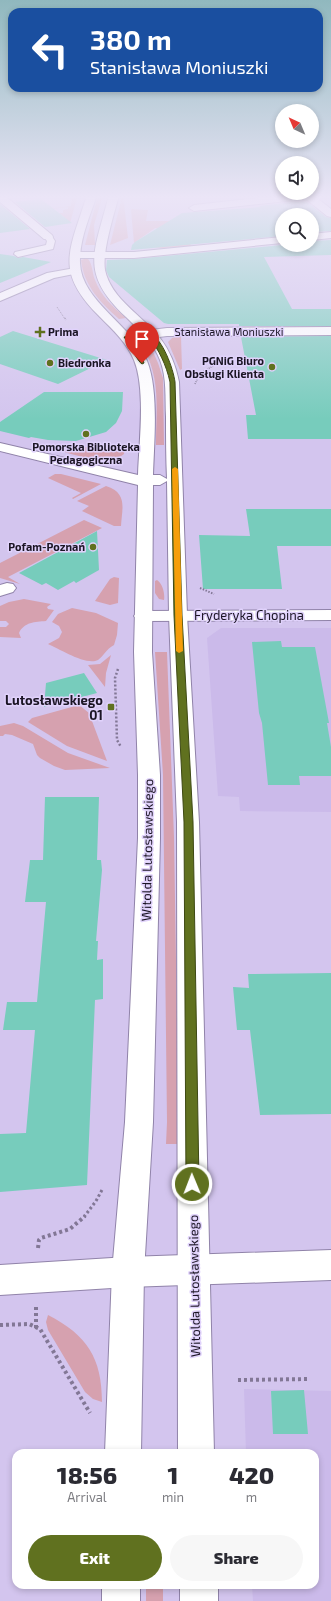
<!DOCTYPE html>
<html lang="en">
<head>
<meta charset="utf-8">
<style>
  body { margin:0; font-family:"Exo 2",sans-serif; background:#f7f7f7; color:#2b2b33; height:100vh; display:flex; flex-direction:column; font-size:15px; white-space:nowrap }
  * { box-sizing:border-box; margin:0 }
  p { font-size:13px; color:#7c7c81 }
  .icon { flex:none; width:22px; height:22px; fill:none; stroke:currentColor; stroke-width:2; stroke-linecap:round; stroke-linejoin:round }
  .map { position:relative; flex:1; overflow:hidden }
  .panel { position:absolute; left:12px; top:1449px; width:307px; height:140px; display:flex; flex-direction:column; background:#fff; border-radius:12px; box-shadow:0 2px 6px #0003 }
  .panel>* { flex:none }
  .guide { position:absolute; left:8px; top:8px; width:315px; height:84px; border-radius:12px; box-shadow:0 2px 6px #0003; background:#1a4fa0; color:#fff; overflow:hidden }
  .needle { width:26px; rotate:316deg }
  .fabs { position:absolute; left:275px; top:104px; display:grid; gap:8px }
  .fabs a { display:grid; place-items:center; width:44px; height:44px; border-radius:50%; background:#fff; box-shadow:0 2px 6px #0003; font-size:20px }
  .pin { position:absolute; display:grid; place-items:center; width:34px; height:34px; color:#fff; margin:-41px -17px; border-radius:50% 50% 50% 0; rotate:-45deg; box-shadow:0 0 4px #0007 }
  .pin .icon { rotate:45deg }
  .me { position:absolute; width:44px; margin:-22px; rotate:359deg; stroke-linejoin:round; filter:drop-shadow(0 0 3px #0008) }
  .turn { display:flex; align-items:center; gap:14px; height:84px; padding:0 16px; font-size:18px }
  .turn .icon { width:52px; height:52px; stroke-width:2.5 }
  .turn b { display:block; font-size:28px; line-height:34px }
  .eta { display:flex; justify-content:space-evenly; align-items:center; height:68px; text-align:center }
  .eta b { font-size:24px; font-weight:800; line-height:28px }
  .primary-button { display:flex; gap:8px; margin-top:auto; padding:8px 16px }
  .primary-button a { flex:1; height:46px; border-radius:24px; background:#60711f; color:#fff; font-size:16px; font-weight:800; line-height:46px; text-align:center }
  .primary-button a+a { background:#f7f7f7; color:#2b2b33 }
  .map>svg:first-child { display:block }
  .built { fill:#cbbaea }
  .green { fill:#d6a1af }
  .building { fill:#77ccbc }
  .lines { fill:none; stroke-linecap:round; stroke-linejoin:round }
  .lane-casing { stroke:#9083a9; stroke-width:2 }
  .street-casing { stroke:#9083a9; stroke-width:2 }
  .secondary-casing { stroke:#9083a9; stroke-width:2 }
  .path-far5 { stroke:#827795; stroke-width:1; stroke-dasharray:1 1; stroke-linecap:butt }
  .path-far4 { stroke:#827795; stroke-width:1.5; stroke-dasharray:1 1; stroke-linecap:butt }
  .path-far3 { stroke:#827795; stroke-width:2; stroke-dasharray:1.5 1.5; stroke-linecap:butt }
  .path-far2 { stroke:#827795; stroke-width:2.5; stroke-dasharray:2 2; stroke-linecap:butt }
  .path-far1 { stroke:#827795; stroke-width:3; stroke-dasharray:2.5 2.5; stroke-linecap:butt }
  .path { stroke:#827795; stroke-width:4; stroke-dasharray:3 3; stroke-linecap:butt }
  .lane { fill:#fff; fill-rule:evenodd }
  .street { fill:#fff; fill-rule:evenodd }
  .secondary { fill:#fff; fill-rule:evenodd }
  .route { fill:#60711f; stroke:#3e4914 }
  .slow { fill:#f59e0b }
  .poi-dot { fill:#60711f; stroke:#e0d2fb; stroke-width:1.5 }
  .labels { text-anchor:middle; stroke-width:3; stroke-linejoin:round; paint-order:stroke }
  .far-poi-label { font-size:11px; font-weight:bold; fill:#1b1524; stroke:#e0d2fb; text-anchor:start }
  .far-street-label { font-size:11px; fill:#1b1524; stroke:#e0d2fb }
  .street-label { font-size:13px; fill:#1b1524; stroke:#e0d2fb }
  .poi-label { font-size:13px; font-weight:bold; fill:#1b1524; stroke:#e0d2fb; text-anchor:end }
</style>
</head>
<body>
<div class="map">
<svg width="331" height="1601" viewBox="0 0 331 1601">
  <rect width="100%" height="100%" fill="#d3c5ee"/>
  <path class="built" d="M221 628H331V812L240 811 239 797 218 796 207 638Z
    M244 1389 331 1391V1601H253L252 1585H315V1453H246Z"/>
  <path class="green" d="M66 195H74L77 198 70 223 59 213H63V210L68 209V207L39 210 71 206 72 197Z
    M98 195H103L94 225 95 245H85Z
    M123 195 128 238 110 245 122 197Z
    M132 209 148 210 146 221H179L183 237 192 246 163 248 149 247 162 229 155 228 134 243 131 210Z
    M84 259H88C93 265 92 273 95 280 101 296 113 307 126 318L119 319C100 302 84 286 81 260Z
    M181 336 182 369 180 370 168 342 172 338Z
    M146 343H149L158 363 163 378 164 445H156C156 411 161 380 144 349Z
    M87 447H125L124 454C109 466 76 456 59 450Z
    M55 474H61L101 484 73 499 72 498 81 493 48 478Z
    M106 486C128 493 122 508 121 526H114L82 511 89 506 77 501Z
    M84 520 102 528 8 577 20 584 0 578V563Z
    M114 577 119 578 118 603 110 605 95 601 110 579Z
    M157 580C163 584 165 594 164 600L159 599 155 593V581Z
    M24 599 51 604 47 607 48 609 54 610 46 621C35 622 24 622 19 633L21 638 0 637V627H6L9 624 6 621H0V606L9 602Z
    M72 608 96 613 118 623 117 635 114 645C106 649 104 656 98 660 86 666 60 649 48 644L59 638 62 632 59 626 52 622 58 614Z
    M155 652H167L174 837 179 1144H166L167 1122 163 775Z
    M111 655 106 673 105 687 88 665 100 664Z
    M79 705 89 713 107 761 67 746 28 722 32 718Z
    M14 723 23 726 68 753 110 768 65 770 54 766 40 758 37 755 33 744 12 735 5 734 3 736H0V726Z
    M48 1315C87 1335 102 1358 102 1402L93 1399 85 1392 48 1330 46 1322Z
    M146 1585H163V1601H146Z"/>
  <path class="building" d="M41 199 72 223 45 227 15 202Z
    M295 202H307L326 217 331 218V231L312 232V215H282V236L131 250 132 245 135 242 182 213 261 207 259 206Z
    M0 204 30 229 0 233Z
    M331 240V255L264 257 292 309H331V326H239V324H168L164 323 109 277 106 270 107 260 134 259 282 245H312V241Z
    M0 254 14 256 18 258 23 257 51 262 0 283Z
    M13 331 107 360 58 384 0 364V337Z
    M331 336V439H248L246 415H256L241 337Z
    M44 392H123L122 411 116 423 106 432 76 441 48 440 31 437 29 438 0 431V422Z
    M246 509H331V546H277L282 589H203L199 535 250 536Z
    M97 531 99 570 76 583 74 581 58 590 46 583 42 585 19 573Z
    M281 641 282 647H315L329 723H327L331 747V776H299L300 785H268L262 723 259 713 252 642Z
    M84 673 97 693 44 707 46 683Z
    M45 797H99L97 860H101L102 870 96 941H98L97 960 103 959V999L95 1000 87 1185 0 1192V1134L26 1133 35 1030H3L7 1002H37L46 902H25L30 860H43Z
    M331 973V1114L260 1115 250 1030H237L233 987 249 988 248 974Z
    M304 1390 308 1434H273L271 1391Z"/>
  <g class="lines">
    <g class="lane-casing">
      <path id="lane" d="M45 235H51L55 241 53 249 18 257 14 254 15 252 46 245 47 241 44 237Z"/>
    </g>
    <g class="street-casing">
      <path id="street" d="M0 195H4L52 235 53 237 52 239H44L0 202Z
        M286 195H313L331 209V217L327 216 306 199 194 211 189 208 194 205Z
        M331 232V238L312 240V234Z
        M282 237V243L134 258H75L70 255 75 252H134Z
        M75 268 79 269 81 271 79 273 54 278 0 301V293L47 273Z
        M331 327V335L167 336 127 341 123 340 121 337 123 334 127 333 167 328Z
        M7 583 13 584 16 588 13 592 0 596V585Z
        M331 610V620L143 621 137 620 134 616 137 612 143 611Z
        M331 1250V1280L128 1287 0 1295V1265L128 1257Z"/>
    </g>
    <g class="secondary-casing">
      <path id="secondary" d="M87 195H97C90 216 79 240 80 263 81 301 132 325 147 361 159 390 154 443 153 475H160L167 479C166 458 166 438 166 417 165 398 167 378 160 360 153 342 139 330 126 317 78 272 95 251 109 195H119C114 215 102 251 105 270 111 299 142 315 160 338 170 351 176 366 179 382L187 615 199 822 214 1453H178L177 822 169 615 167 481 160 485H153L152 652 160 775V838L153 1122 144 1272 141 1453H105L112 1272 125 1122 138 838V775L134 652 138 485 0 451V443L138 475C139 443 146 389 134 360 127 343 113 330 100 317 53 271 70 250 87 195Z
        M102 1585H140V1601H102Z
        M180 1585H218V1601H180Z"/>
    </g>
    <path class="path-far5" d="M57 307 65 319"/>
    <path class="path-far4" d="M65 318 66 320
      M195 384 200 373 217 364"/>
    <path class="path-far3" d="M200 588 214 594"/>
    <path class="path-far2" d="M118 669 115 678 117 740 121 747"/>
    <path class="path-far1" d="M84 1217 96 1201 103 1188"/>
    <path class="path" d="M38 1248 39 1240 41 1238 70 1229 85 1216
      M36 1307V1328
      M0 1325 29 1324 40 1329 90 1413
      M238 1380 310 1379"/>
    <use href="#lane" class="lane"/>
    <use href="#street" class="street"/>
    <use href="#secondary" class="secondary"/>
  </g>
  <linearGradient id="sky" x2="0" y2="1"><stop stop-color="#90b8be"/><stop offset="0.47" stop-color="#ebe5f7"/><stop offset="1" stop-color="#ebe5f7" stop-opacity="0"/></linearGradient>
  <rect width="331" height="419" fill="url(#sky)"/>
  <path class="route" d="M150 333C163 340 173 368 175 382L182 615 193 822 199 1184 197 1187 192 1189 188 1187 186 1184 184 822 174 615 170 382C166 364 159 351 149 336L130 338 139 350 144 363 142 364C138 362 128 342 124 337Z"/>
  <path class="slow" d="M175 467 178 469 183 651 179 653 176 651 172 469Z"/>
  <g class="poi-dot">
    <path d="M38 326h4v4h4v4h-4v4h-4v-4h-4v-4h4z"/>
    <circle cx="50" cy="363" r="4"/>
    <circle cx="272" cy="367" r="4"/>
    <circle cx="86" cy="434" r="4"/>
    <circle cx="93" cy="547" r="4"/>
    <rect x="107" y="703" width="8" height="8" rx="2"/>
  </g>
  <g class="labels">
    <g class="far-poi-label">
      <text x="48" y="336">Prima</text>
      <text x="264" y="365" text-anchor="end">PGNiG Biuro<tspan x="264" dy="13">Obsługi Klienta</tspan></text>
      <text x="58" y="367">Biedronka</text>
      <text x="86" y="451" text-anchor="middle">Pomorska Biblioteka<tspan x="86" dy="13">Pedagogiczna</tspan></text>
      <text x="85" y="551" text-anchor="end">Pofam-Poznań</text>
    </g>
    <g class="far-street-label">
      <text x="229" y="336">Stanisława Moniuszki</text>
    </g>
    <g class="street-label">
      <text x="249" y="620">Fryderyka Chopina</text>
      <text transform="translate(147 850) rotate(-89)" y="5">Witolda Lutosławskiego</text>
      <text transform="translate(194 1286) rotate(-91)" y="5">Witolda Lutosławskiego</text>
    </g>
    <g class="poi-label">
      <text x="103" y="705">Lutosławskiego<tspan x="103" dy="15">01</tspan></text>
    </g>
  </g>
</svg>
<div class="fabs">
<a><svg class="needle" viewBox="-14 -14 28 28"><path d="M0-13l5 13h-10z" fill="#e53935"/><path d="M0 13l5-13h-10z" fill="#7c7c81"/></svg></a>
<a><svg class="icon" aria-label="sound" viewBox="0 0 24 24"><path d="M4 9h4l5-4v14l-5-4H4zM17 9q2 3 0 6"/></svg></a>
<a><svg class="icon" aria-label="search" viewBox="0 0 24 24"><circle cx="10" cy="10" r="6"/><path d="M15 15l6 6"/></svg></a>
</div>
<div class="pin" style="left:142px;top:363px;background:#d93025"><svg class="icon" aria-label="arrive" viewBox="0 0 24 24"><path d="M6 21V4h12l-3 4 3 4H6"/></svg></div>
<svg class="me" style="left:192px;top:1184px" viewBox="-20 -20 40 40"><circle r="17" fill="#60711f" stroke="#fff" stroke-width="3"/><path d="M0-11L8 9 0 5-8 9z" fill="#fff"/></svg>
<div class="guide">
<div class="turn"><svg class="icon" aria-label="left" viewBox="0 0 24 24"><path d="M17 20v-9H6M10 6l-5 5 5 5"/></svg><div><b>380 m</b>Stanisława Moniuszki</div></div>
</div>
<section class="panel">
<div class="eta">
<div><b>18:56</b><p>Arrival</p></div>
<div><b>1</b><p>min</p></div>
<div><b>420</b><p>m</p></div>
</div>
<div class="primary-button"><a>Exit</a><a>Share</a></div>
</section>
</div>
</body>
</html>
